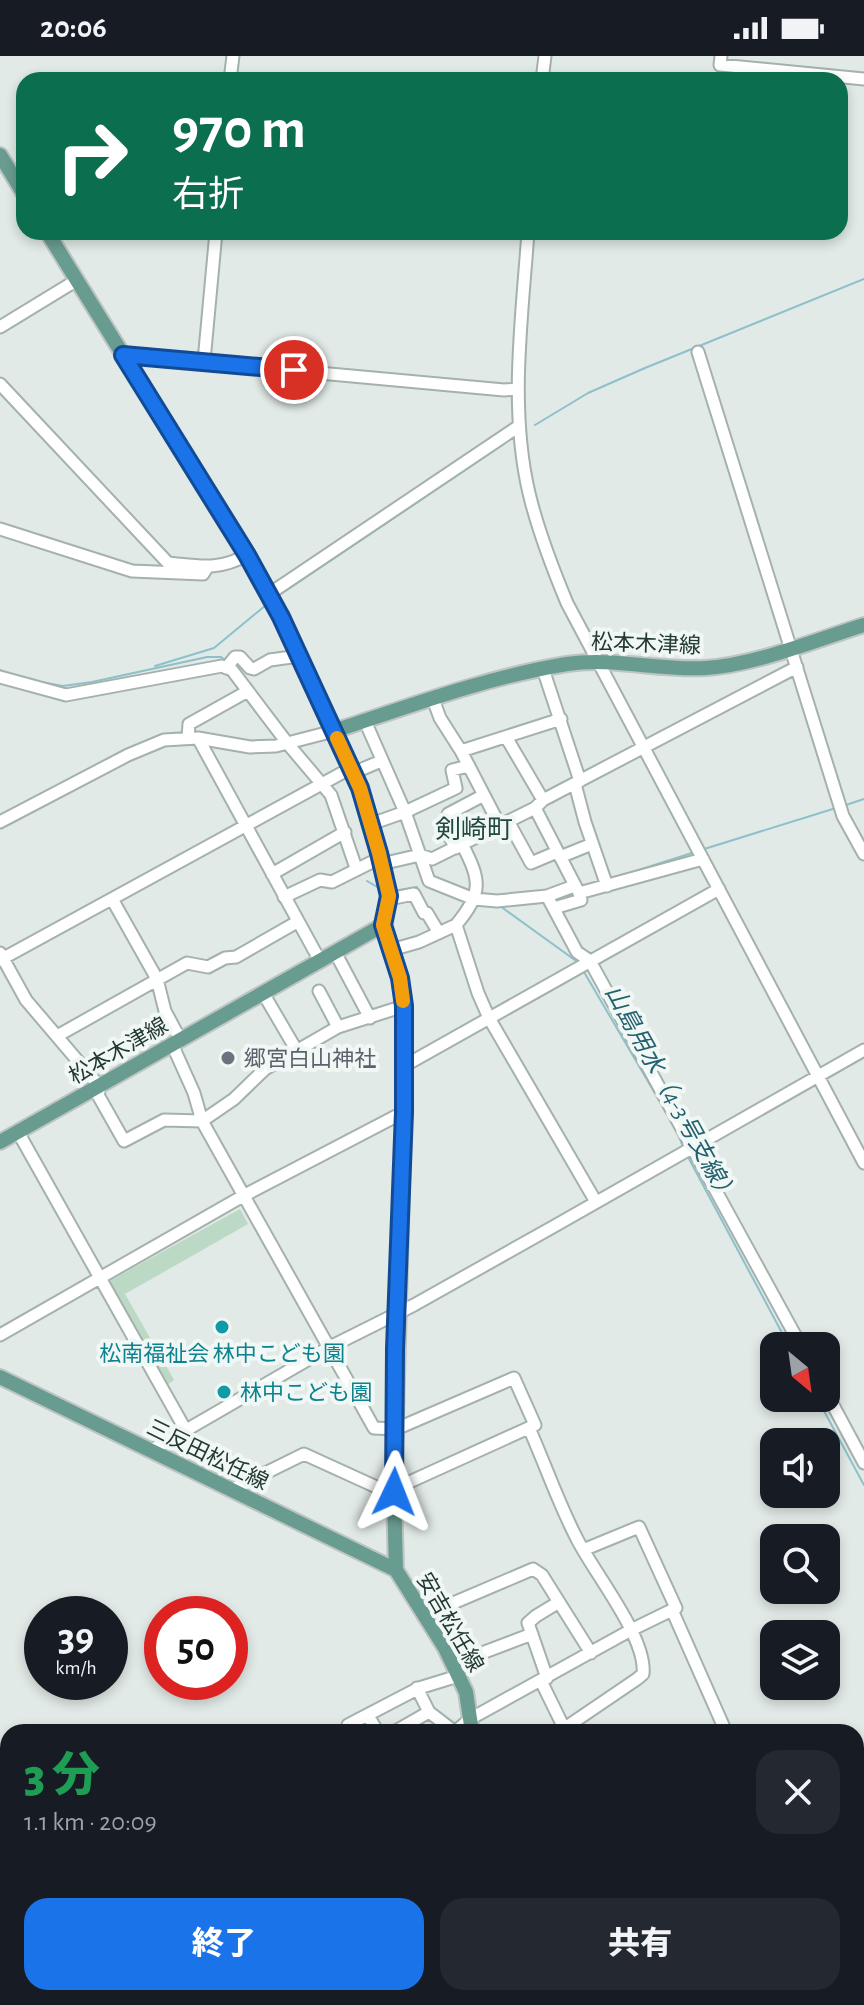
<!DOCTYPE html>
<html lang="ja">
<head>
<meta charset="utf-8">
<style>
  body { margin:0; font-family:"Alegreya Sans","Noto Sans JP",sans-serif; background:#242831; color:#f1f3f6; height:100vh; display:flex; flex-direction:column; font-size:30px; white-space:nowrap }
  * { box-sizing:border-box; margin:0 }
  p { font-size:26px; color:#9ea1a6 }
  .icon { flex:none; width:44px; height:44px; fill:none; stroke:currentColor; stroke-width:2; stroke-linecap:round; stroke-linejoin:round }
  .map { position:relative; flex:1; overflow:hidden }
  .drawer { position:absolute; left:0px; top:1668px; width:864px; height:282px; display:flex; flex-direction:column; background:#171b24; border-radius:24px 24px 0 0; box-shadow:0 4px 12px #0003 }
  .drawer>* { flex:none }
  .hud { position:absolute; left:16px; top:16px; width:832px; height:168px; border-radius:24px; box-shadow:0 4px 12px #0003; background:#0b6e4f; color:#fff; overflow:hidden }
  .needle { width:52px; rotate:151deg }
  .tools { position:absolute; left:760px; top:1276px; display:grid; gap:16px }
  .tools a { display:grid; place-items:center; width:80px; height:80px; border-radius:16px; background:#171b24; box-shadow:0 4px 12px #0003; font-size:40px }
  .speed { position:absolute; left:24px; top:1540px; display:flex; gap:16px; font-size:40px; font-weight:700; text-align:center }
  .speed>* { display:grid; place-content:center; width:104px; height:104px; border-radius:50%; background:#171b24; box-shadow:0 4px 12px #0003; line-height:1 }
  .speed small { font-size:20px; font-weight:400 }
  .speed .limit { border:12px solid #d22; background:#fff; color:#111 }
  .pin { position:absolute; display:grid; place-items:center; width:68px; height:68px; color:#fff; margin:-34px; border:4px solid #fff; border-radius:50%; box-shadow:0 2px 8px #0007 }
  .me { position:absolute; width:88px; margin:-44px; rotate:2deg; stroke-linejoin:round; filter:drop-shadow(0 0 6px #0008) }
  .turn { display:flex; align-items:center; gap:28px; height:168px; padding:0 24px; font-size:36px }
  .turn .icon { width:104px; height:104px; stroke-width:2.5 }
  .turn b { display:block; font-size:56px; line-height:68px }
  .round { display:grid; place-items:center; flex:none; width:84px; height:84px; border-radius:24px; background:#242831 }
  .overview { display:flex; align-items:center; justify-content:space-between; height:136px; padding:0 24px }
  h1 { font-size:48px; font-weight:800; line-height:60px; color:#1e9e55 }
  .cta { display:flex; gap:16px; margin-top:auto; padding:16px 24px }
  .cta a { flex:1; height:92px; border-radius:24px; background:#1a73e8; color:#fff; font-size:32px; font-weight:800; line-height:92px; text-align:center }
  .cta a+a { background:#242831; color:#f1f3f6 }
  .status { display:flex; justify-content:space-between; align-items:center; height:56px; padding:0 40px; background:#171b24; direction:ltr }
  .status svg { height:22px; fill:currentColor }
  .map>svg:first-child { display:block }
  .green { fill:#bbd9c4 }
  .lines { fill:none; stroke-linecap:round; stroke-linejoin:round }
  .stream { stroke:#8dc0ca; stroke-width:2 }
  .minor-casing { stroke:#a4b1ad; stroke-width:15 }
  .major-casing { stroke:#bdc4c2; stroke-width:18 }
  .minor { stroke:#fff; stroke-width:11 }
  .major { stroke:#699c90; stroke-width:14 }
  .route-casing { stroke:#114b97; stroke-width:20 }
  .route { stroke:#1a73e8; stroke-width:14 }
  .slow { stroke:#f59e0b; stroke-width:14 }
  .worship-dot { fill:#6b7280; stroke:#f1f7f4; stroke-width:3 }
  .culture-dot { fill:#0f9aa8; stroke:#f1f7f4; stroke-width:3 }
  .labels { text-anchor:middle; stroke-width:8; stroke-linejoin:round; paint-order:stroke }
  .street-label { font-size:22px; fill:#233934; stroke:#f1f7f4 }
  .worship-label { font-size:22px; fill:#5b616d; stroke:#f1f7f4; text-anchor:start }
  .culture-label { font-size:22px; fill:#0d838f; stroke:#f1f7f4 }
  .water-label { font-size:24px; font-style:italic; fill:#23616f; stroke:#f1f7f4 }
  .quarter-label { font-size:26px; fill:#214940; stroke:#f1f7f4 }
</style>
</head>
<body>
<div class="status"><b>20:06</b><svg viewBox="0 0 49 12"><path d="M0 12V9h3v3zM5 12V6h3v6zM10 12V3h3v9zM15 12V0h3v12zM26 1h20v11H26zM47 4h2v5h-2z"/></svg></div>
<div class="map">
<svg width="864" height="1949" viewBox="0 0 864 1949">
  <rect width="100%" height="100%" fill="#e1eae6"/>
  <path class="green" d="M240 1153 248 1168 125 1238 174 1324 164 1331 106 1227Z"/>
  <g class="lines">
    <path class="stream" d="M535 369 588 337 645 312 864 223
      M278 540 504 388
      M155 610 214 592 266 549
      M0 614 10 618
      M35 625 63 630 92 626 207 601H221L225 604
      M247 625 292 683
      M846 749 864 743
      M701 794 836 752
      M617 821 695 796
      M367 825 379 832
      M393 835 417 831
      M557 844 574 836
      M500 850 579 907
      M584 916 677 1075 683 1091
      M688 1101 789 1290
      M817 1342 864 1429"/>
    <g class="minor-casing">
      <path id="minor" d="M721 0 720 9 864 23
        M230 24 233 0
        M542 24 545 0
        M528 176C522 262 509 352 529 437 538 475 552 511 567 547L864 1107
        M0 271 77 224
        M698 296 843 760 864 798
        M123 299 504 334 518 333
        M204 305 216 176
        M0 328 168 507C200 510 218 515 247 499
        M0 473 132 515 203 518 208 510
        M269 538 519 370
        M226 612 235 601H240L250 612 254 613 270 604 299 600
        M543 613 580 725
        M0 621 66 639 222 610 232 614 288 688 331 739 356 812
        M433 643 440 662 461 695 499 768
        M365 665 405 756 429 825 474 843 497 845 547 840 577 896 590 905 801 1290
        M506 681 543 744
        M188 682 189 668 248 635
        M198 682 320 905
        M461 695 561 663
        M353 717 381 705
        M575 728 585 766 607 830
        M535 752 579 837
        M508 765 531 807 557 796
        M0 766 128 699 164 684 198 682 250 691 276 690 334 675
        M371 768 405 756 456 732 452 714 469 710
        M456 792 445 773 448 758 484 739
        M560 801 592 788
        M381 808 420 799 432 803 535 752 543 744 797 611
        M272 818 345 776
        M547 840 574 830
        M284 841 320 824 332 826 380 802
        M112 843 157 923 165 955 180 983
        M389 843 414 838 424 857H427L439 877
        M554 852 581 844 579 837 703 803
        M456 869C483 836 481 825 462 788
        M391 894 419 886 456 869 478 937 489 962 596 1146
        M335 896 370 962
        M0 897 26 944 100 1031 98 1039 124 1085 164 1064 202 1065 234 1043 265 1013 338 971 404 950
        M0 904 351 712
        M319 935 338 971
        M263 937 297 995
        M57 980 187 907 208 911 225 902 236 901 297 866
        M172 988 194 1037 202 1065 374 1372 396 1373 514 1322 535 1369 394 1433
        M404 1010 719 833
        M18 1076 185 1373
        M0 1279 243 1140 404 1056
        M826 1336 864 1407
        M529 1372C545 1408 558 1446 576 1481 593 1516 647 1581 643 1618L637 1623 559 1676
        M150 1395 328 1292 414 1249 551 1172 864 994
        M231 1434 304 1398 394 1439
        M583 1494 639 1471 676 1552
        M425 1559 533 1513 542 1519 591 1597
        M453 1608 532 1578
        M547 1622 528 1567 536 1560 559 1546
        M541 1625 564 1672
        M417 1632 429 1656 455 1676
        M368 1660 378 1676
        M348 1669 419 1632 458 1620
        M394 1676 429 1656
        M455 1676 470 1663 631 1574 672 1554 726 1676
        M0 1888 8 1885
        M493 1942 496 1949
        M849 1949 864 1942"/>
    </g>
    <g class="major-casing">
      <path id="major" d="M0 99 24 138
        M47 176 247 499 281 561 343 694 360 732 371 768 389 840 383 869 400 922 404 950V1056L394 1436 396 1514 445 1592 466 1636 472 1676
        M334 675C410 650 487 621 567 608 613 601 660 615 706 612 755 609 816 584 864 569
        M0 1086 383 869
        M0 1321 396 1514
        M581 1942 584 1949"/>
    </g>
    <use href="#minor" class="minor"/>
    <use href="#major" class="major"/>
  </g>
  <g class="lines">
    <g class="route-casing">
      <path id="route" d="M294 314 123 299 247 499 281 561 360 732 379 797 389 840 383 869 400 922 404 950V1056L395 1293 394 1436"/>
    </g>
    <use href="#route" class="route"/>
    <path class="slow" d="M337 682 360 732 379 797 389 840 383 869 400 922 403 945"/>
  </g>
  <circle class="worship-dot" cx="228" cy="1002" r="8"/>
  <g class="culture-dot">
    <circle cx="222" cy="1271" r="8"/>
    <circle cx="224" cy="1336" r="8"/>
  </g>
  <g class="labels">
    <g class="street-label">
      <text transform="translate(646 587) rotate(2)" y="8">松本木津線</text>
      <text transform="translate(118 994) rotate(-30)" y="8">松本木津線</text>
      <text transform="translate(208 1398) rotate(26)" y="8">三反田松任線</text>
      <text transform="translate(451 1566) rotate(60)" y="8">安吉松任線</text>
    </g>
    <g class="worship-label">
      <text x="244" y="1010">郷宮白山神社</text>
    </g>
    <g class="culture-label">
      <text x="222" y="1305">松南福祉会 林中こども園</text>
      <text x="240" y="1344" text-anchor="start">林中こども園</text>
    </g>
    <g class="water-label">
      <text transform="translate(671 1038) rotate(61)" y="8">山島用水（4-3号支線）</text>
    </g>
    <g class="quarter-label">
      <text x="474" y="782">剣崎町</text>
    </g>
  </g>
</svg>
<div class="tools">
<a><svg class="needle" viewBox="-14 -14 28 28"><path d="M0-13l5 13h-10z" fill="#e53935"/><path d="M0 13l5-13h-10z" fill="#9ea1a6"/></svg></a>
<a><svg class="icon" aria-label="sound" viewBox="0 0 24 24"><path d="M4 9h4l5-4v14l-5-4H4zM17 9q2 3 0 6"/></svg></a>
<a><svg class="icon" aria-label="search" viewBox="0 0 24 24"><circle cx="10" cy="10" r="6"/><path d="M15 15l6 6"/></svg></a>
<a><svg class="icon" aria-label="layers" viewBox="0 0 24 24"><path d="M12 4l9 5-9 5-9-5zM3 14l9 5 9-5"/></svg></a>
</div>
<div class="speed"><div>39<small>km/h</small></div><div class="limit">50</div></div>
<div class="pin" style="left:294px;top:314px;background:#d93025"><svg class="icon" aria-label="arrive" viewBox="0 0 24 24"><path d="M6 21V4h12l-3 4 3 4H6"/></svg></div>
<svg class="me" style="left:394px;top:1436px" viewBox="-20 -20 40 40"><path d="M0-17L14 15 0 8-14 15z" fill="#1a73e8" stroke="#fff" stroke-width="4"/></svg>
<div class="hud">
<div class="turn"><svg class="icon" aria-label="right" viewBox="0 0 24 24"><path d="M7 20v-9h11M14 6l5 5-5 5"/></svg><div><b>970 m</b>右折</div></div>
</div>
<section class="drawer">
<div class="overview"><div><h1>3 分</h1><p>1.1 km · 20:09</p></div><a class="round"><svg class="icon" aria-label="close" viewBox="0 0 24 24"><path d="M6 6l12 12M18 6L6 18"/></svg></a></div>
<div class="cta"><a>終了</a><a>共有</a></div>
</section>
</div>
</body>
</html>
